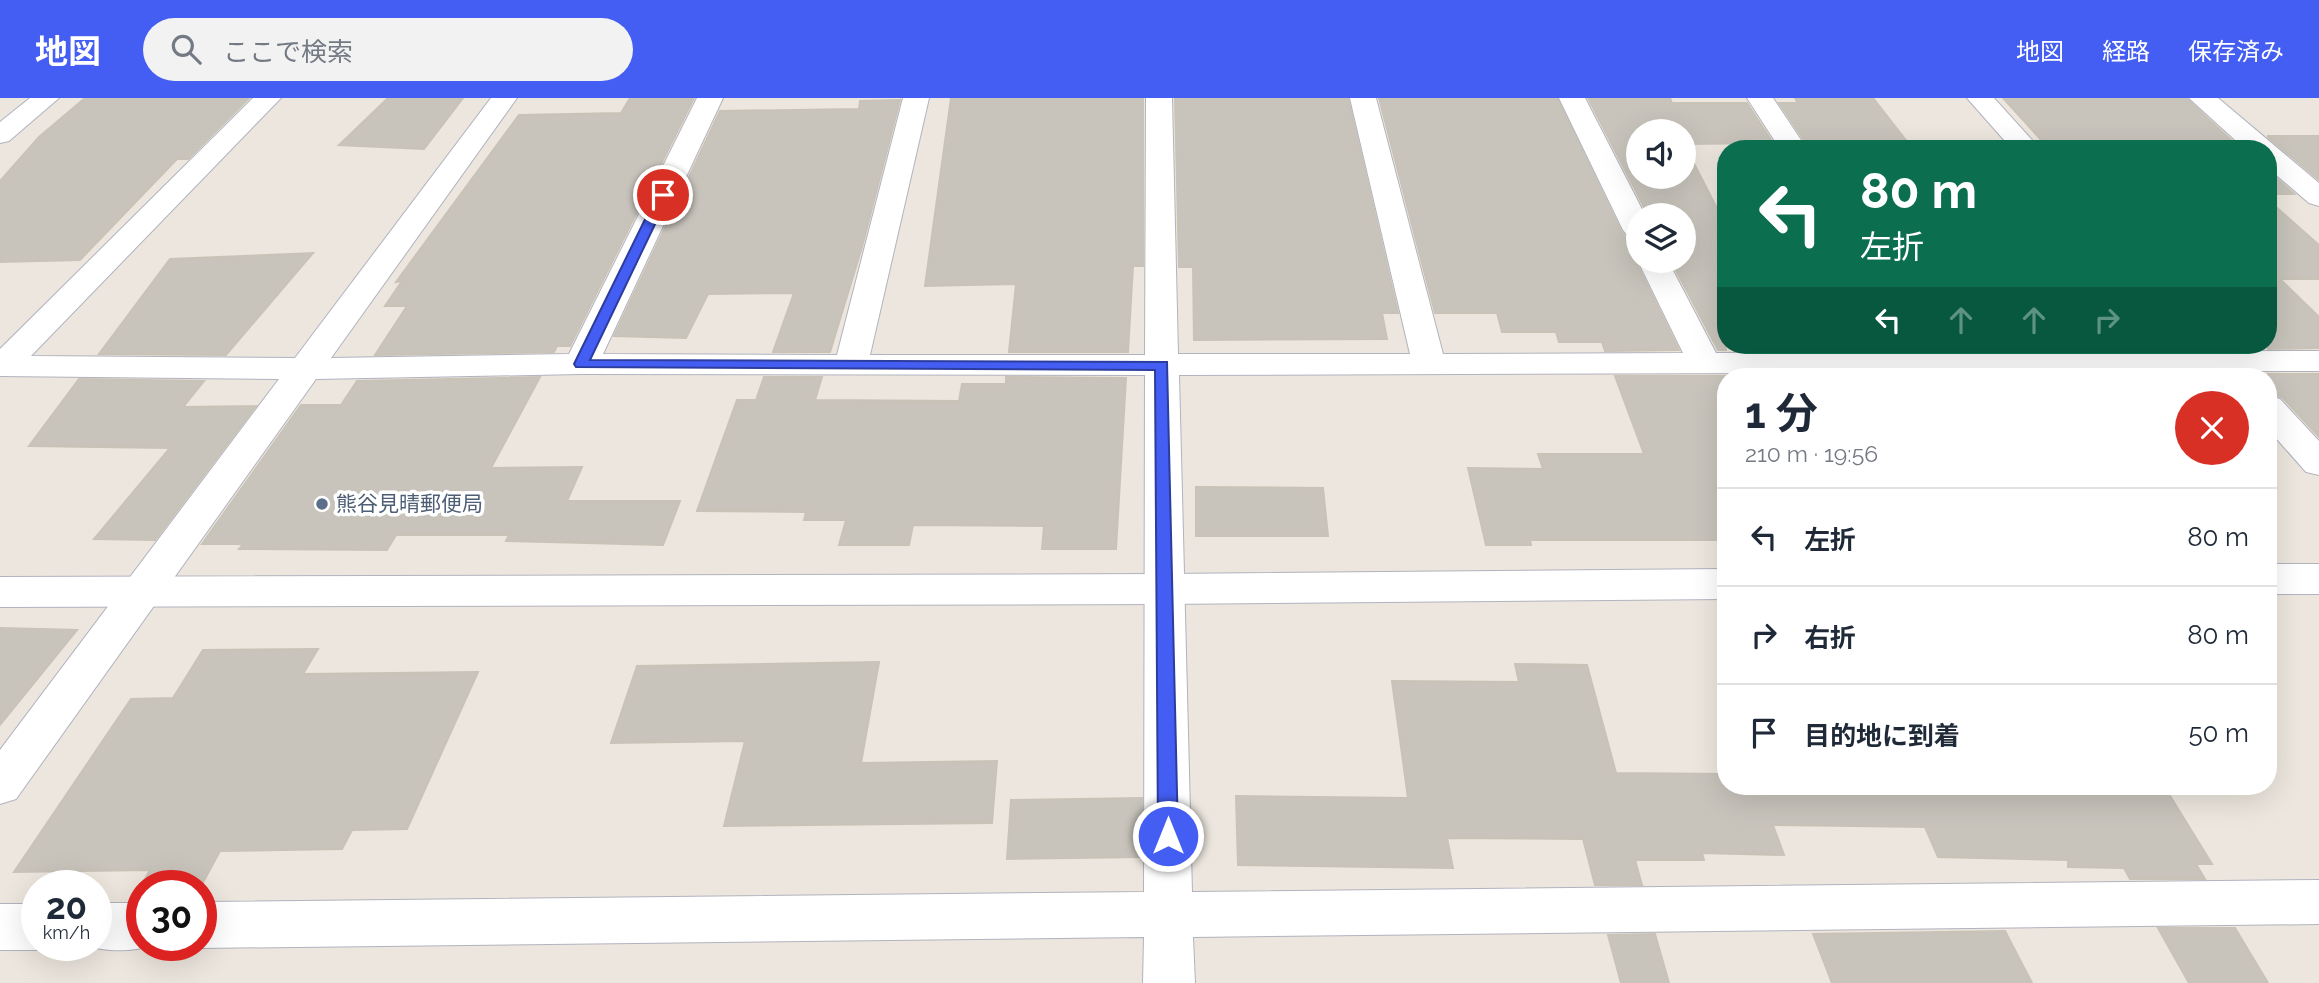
<!DOCTYPE html>
<html lang="ja">
<head>
<meta charset="utf-8">
<style>
  body { margin:0; font-family:Raleway,"Noto Sans JP",sans-serif; background:#f2f2f3; color:#1f2937; height:100vh; display:flex; flex-direction:column; font-size:26px; white-space:nowrap }
  * { box-sizing:border-box; margin:0 }
  p { font-size:23px; color:#747a83 }
  .icon { flex:none; width:38px; height:38px; fill:none; stroke:currentColor; stroke-width:2; stroke-linecap:round; stroke-linejoin:round }
  .map { position:relative; flex:1; overflow:hidden }
  .side { position:absolute; left:1717px; top:270px; width:560px; height:427px; display:flex; flex-direction:column; background:#fff; border-radius:28px; box-shadow:0 7px 28px #0002 }
  .side>* { flex:none }
  .guide { position:absolute; left:1717px; top:42px; width:560px; height:214px; border-radius:28px; box-shadow:0 7px 28px #0002; background:#0b6e4f; color:#fff; overflow:hidden }
  .fabs { position:absolute; left:1626px; top:21px; display:grid; gap:14px }
  .fabs a { display:grid; place-items:center; width:70px; height:70px; border-radius:50%; background:#fff; box-shadow:0 7px 28px #0002; font-size:35px }
  .speed { position:absolute; left:21px; top:772px; display:flex; gap:14px; font-size:35px; font-weight:700; text-align:center }
  .speed>* { display:grid; place-content:center; width:91px; height:91px; border-radius:50%; background:#fff; box-shadow:0 7px 28px #0002; line-height:1 }
  .speed small { font-size:18px; font-weight:400 }
  .speed .limit { border:10px solid #d22; background:#fff; color:#111 }
  .pin { position:absolute; display:grid; place-items:center; width:60px; height:60px; color:#fff; margin:-30px; border:4px solid #fff; border-radius:50%; box-shadow:0 2px 7px #0007 }
  .me { position:absolute; width:77px; margin:-38px; rotate:0deg; stroke-linejoin:round; filter:drop-shadow(0 0 5px #0008) }
  .turn { display:flex; align-items:center; gap:24px; height:147px; padding:0 28px; font-size:32px }
  .turn .icon { width:91px; height:91px; stroke-width:2.5 }
  .turn b { display:block; font-size:49px; line-height:60px }
  .lanes { display:flex; align-items:center; height:66px; padding:0 28px; background:#0003; justify-content:center; gap:35px; direction:ltr }
  .lanes .off { opacity:.35 }
  .round { display:grid; place-items:center; flex:none; width:74px; height:74px; border-radius:37px; background:#f2f2f3 }
  .summary { display:flex; align-items:center; justify-content:space-between; height:119px; padding:0 28px }
  h1 { font-size:42px; font-weight:700; line-height:52px }
  ul { padding:0; list-style:none }
  li { display:flex; align-items:center; gap:21px; height:98px; padding:0 28px; border-top:2px solid #e0e1e3 }
  li div { flex:1 }
  li b { display:block; font-size:26px }
  li em { font-style:normal }
  header { display:flex; align-items:center; gap:42px; box-sizing:border-box; height:98px; padding:0 35px; background:#445ef3; color:#fff }
  header strong { font-size:33px }
  nav { display:flex; gap:38px; margin-inline-start:auto; font-size:24px }
  .search { width:490px; height:63px; background:#f2f2f3; display:flex; align-items:center; gap:18px; box-sizing:border-box; padding:0 24px; border-radius:38px; color:#747a83; font-size:26px }
  .map>svg:first-child { display:block }
  .building { fill:#c8c4bc; stroke:#c8c2b7; stroke-width:2; fill-rule:evenodd }
  .lines { fill:none; stroke-linecap:round; stroke-linejoin:round }
  .street-casing { stroke:#b1b3be; stroke-width:2 }
  .secondary-casing { stroke:#b1b3be; stroke-width:2 }
  .street { fill:#fff; fill-rule:evenodd }
  .secondary { fill:#fff; fill-rule:evenodd }
  .route { fill:#445ef3; stroke:#2c3d9e; stroke-width:2 }
  .service-dot { fill:#5c6f8a; stroke:#fff; stroke-width:2.5 }
  .labels { text-anchor:middle; stroke-width:7; stroke-linejoin:round; paint-order:stroke }
  .service-label { font-size:21px; fill:#4e5e75; stroke:#fff; text-anchor:start }
</style>
</head>
<body>
<header>
<strong>地図</strong>
<div class="search"><svg class="icon" aria-label="search" viewBox="0 0 24 24"><circle cx="10" cy="10" r="6"/><path d="M15 15l6 6"/></svg>ここで検索</div>
<nav><a>地図</a><a>経路</a><a>保存済み</a></nav>
</header>
<div class="map">
<svg width="2319" height="885" viewBox="0 0 2319 885">
  <rect width="100%" height="100%" fill="#ece6de"/>
  <path class="building" d="M85 0H249L188 61H177L80 162 0 164V83L39 39Z
    M388 0H463L424 51 339 47Z
    M630 0H694L570 248H557L554 254 375 257 407 208H385L402 183 396 184 519 17 621 15Z
    M951 0H1143V168H1133L1128 254H1009L1016 186 925 188Z
    M1175 0H1348L1398 215H1382L1387 241 1194 242 1193 169H1179Z
    M1379 0H1557L1621 133 1627 141 1638 143 1636 164 1679 252 1605 253 1602 244H1559L1556 234H1502L1497 215H1435Z
    M1588 0H1670L1672 5H1747L1773 45 1684 46 1726 128V252H1718L1671 163H1684V117H1648ZM1638 33H1684V79H1638Z
    M1795 0H1873L1912 50 1845 51 1841 45H1806L1779 5H1798Z
    M2003 0H2186L2232 43 2043 44Z
    M900 2 862 149 830 254H773L794 195 708 196 686 240 614 238 720 13 859 11 860 3Z
    M2268 38H2319V82L2268 39Z
    M2268 73 2294 96H2268Z
    M2268 102 2319 147V181H2280L2319 219V250L2268 251Z
    M313 155 226 257 99 256 170 161Z
    M2268 276H2319V339L2282 299 2268 296Z
    M1615 278H1726V442H1530L1531 447H1486L1468 370 1543 371 1538 356H1644Z
    M540 279 491 370 582 369 567 403H680L663 447 506 443 509 437H396L387 452 239 451 243 446H202L301 307H341L357 283Z
    M764 279H822L815 302 959 303 962 286H1006V279L1126 280 1116 451H1042L1044 428 913 427 909 447H839L846 422H804L806 414 697 413 737 302H756Z
    M79 281 204 283 183 309 256 308 155 442 94 441 170 350 29 348Z
    M1196 389 1323 390 1328 438H1196Z
    M0 530 77 532 0 627Z
    M318 551 303 576 478 574 407 731 352 732 342 751 220 753 201 788H141L150 772 14 774 131 601 173 600 203 552Z
    M879 564 861 665 997 663 992 725 724 728 745 643 611 645 637 568Z
    M1515 566 1587 567 1616 675 1726 676V688H2164L2212 766H2196L2205 781H2130L2124 770 2068 769V762L1938 759 1925 729 1773 727 1784 757 1702 755 1704 762H1635L1642 787H1595L1583 741 1447 740 1453 770 1238 767 1236 698 1408 700 1392 583 1519 584Z
    M1142 700 1141 759 1007 761 1011 702Z
    M2158 830H2235L2268 885H2189Z
    M2005 833 2032 885H1832L1813 836Z
    M1655 836 1669 885H1621L1608 837Z"/>
  <g class="lines">
    <g class="street-casing">
      <path id="street" d="M30 0H59L9 43 0 45V24Z
        M253 0H281L31 258 295 260 491 0H517L331 260 569 256 697 0H723L603 256 837 257 903 0H929L870 257H1145L1146 0H1172L1178 256H1410L1350 0H1376L1443 256 1683 255 1638 163H1668L1716 255 2319 253V273L1179 277 1192 794 2319 782V826L1193 839 1195 885H1143L1144 839 201 850 193 847H201V804L1144 794 1145 277 581 276 316 281 16 701 0 706V652L279 281 0 278V251Z
        M1559 0H1585L1645 117H1638V141L1628 138 1623 132Z
        M1747 0H1773L1807 51H1780Z
        M1967 0H1994L2040 51H2012Z
        M2189 0H2218L2319 85V108L2309 105 2268 70V51H2245Z
        M2268 298 2280 301 2319 343V377L2306 374 2268 331Z
        M96 805H142V847H152C134 854 104 854 86 847H96Z
        M0 806H37V847H50L37 852H0Z"/>
    </g>
    <g class="secondary-casing">
      <path id="secondary" d="M2268 466H2319V496H2268Z
        M1726 471V501L1166 506 0 509V479L1166 476Z"/>
    </g>
    <use href="#street" class="street"/>
    <use href="#secondary" class="secondary"/>
  </g>
  <path class="route" d="M663 93 669 97 590 262 1167 264 1178 738 1175 744 1168 746 1161 744 1158 738 1155 272 576 269 574 266 657 97Z"/>
  <circle class="service-dot" cx="322" cy="406" r="7"/>
  <g class="labels">
    <g class="service-label">
      <text x="336" y="413">熊谷見晴郵便局</text>
    </g>
  </g>
</svg>
<div class="fabs">
<a><svg class="icon" aria-label="sound" viewBox="0 0 24 24"><path d="M4 9h4l5-4v14l-5-4H4zM17 9q2 3 0 6"/></svg></a>
<a><svg class="icon" aria-label="layers" viewBox="0 0 24 24"><path d="M12 4l9 5-9 5-9-5zM3 14l9 5 9-5"/></svg></a>
</div>
<div class="speed"><div>20<small>km/h</small></div><div class="limit">30</div></div>
<div class="pin" style="left:663px;top:97px;background:#d93025"><svg class="icon" aria-label="arrive" viewBox="0 0 24 24"><path d="M6 21V4h12l-3 4 3 4H6"/></svg></div>
<svg class="me" style="left:1168px;top:738px" viewBox="-20 -20 40 40"><circle r="17" fill="#445ef3" stroke="#fff" stroke-width="3"/><path d="M0-11L8 9 0 5-8 9z" fill="#fff"/></svg>
<div class="guide">
<div class="turn"><svg class="icon" aria-label="left" viewBox="0 0 24 24"><path d="M17 20v-9H6M10 6l-5 5 5 5"/></svg><div><b>80 m</b>左折</div></div>
<div class="lanes"><svg class="icon" aria-label="left" viewBox="0 0 24 24"><path d="M17 20v-9H6M10 6l-5 5 5 5"/></svg><svg class="icon off" aria-label="ahead" viewBox="0 0 24 24"><path d="M12 20V5M6 11l6-6 6 6"/></svg><svg class="icon off" aria-label="ahead" viewBox="0 0 24 24"><path d="M12 20V5M6 11l6-6 6 6"/></svg><svg class="icon off" aria-label="right" viewBox="0 0 24 24"><path d="M7 20v-9h11M14 6l5 5-5 5"/></svg></div>
</div>
<section class="side">
<div class="summary"><div><h1>1 分</h1><p>210 m · 19:56</p></div><a class="round" style="background:#d93025;color:#fff"><svg class="icon" aria-label="close" viewBox="0 0 24 24"><path d="M6 6l12 12M18 6L6 18"/></svg></a></div>
<ul>
<li><svg class="icon" aria-label="left" viewBox="0 0 24 24"><path d="M17 20v-9H6M10 6l-5 5 5 5"/></svg><div><b>左折</b></div><em>80 m</em></li>
<li><svg class="icon" aria-label="right" viewBox="0 0 24 24"><path d="M7 20v-9h11M14 6l5 5-5 5"/></svg><div><b>右折</b></div><em>80 m</em></li>
<li><svg class="icon" aria-label="arrive" viewBox="0 0 24 24"><path d="M6 21V4h12l-3 4 3 4H6"/></svg><div><b>目的地に到着</b></div><em>50 m</em></li>
</ul>
</section>
</div>
</body>
</html>
